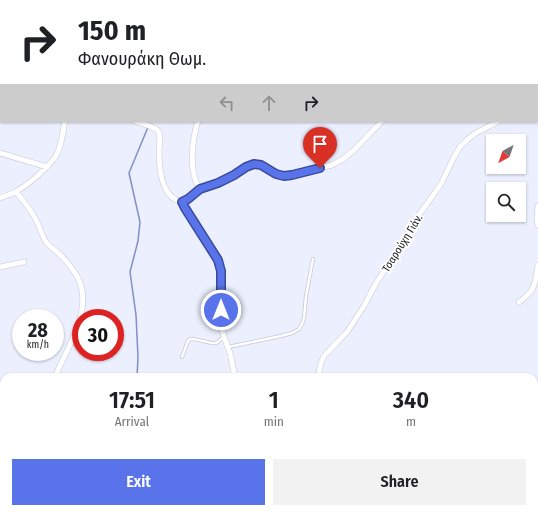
<!DOCTYPE html>
<html lang="en">
<head>
<meta charset="utf-8">
<style>
  body { margin:0; font-family:"Fira Sans Condensed",sans-serif; background:#f2f2f2; color:#202124; height:100vh; display:flex; flex-direction:column; font-size:15px; white-space:nowrap }
  * { box-sizing:border-box; margin:0 }
  p { font-size:13px; color:#757577 }
  .icon { flex:none; width:22px; height:22px; fill:none; stroke:currentColor; stroke-width:2; stroke-linecap:round; stroke-linejoin:round }
  .map { position:relative; flex:1; overflow:hidden }
  .side { position:absolute; left:0px; top:373px; width:538px; height:140px; display:flex; flex-direction:column; background:#fff; border-radius:12px 12px 0 0; box-shadow:0 1px 3px #0004 }
  .side>* { flex:none }
  .banner { position:absolute; left:0px; top:0px; width:538px; height:122px; box-shadow:0 1px 3px #0004; background:#fff; color:#202124; overflow:hidden }
  .needle { width:26px; rotate:220deg }
  .fabs { position:absolute; left:486px; top:134px; display:grid; gap:8px }
  .fabs a { display:grid; place-items:center; width:40px; height:40px; border-radius:0px; background:#fff; box-shadow:0 1px 3px #0004; font-size:20px }
  .speed { position:absolute; left:12px; top:309px; display:flex; gap:8px; font-size:20px; font-weight:700; text-align:center }
  .speed>* { display:grid; place-content:center; width:52px; height:52px; border-radius:50%; background:#fff; box-shadow:0 1px 3px #0004; line-height:1 }
  .speed small { font-size:10px; font-weight:400 }
  .speed .limit { border:6px solid #d22; background:#fff; color:#111 }
  .pin { position:absolute; display:grid; place-items:center; width:34px; height:34px; color:#fff; margin:-41px -17px; border-radius:50% 50% 50% 0; rotate:-45deg; box-shadow:0 0 4px #0007 }
  .pin .icon { rotate:45deg }
  .me { position:absolute; width:44px; margin:-22px; rotate:0deg; stroke-linejoin:round; filter:drop-shadow(0 0 3px #0008) }
  .turn { display:flex; align-items:center; gap:14px; height:84px; padding:0 12px; font-size:18px }
  .turn .icon { width:52px; height:52px; stroke-width:2.5 }
  .turn b { display:block; font-size:28px; line-height:34px }
  .lanes { display:flex; align-items:center; height:38px; padding:0 12px; background:#0003; justify-content:center; gap:20px; direction:ltr }
  .lanes .off { opacity:.35 }
  .eta { display:flex; justify-content:space-evenly; align-items:center; height:68px; text-align:center }
  .eta b { font-size:24px; font-weight:600; line-height:28px }
  .action { display:flex; gap:8px; margin-top:auto; padding:8px 12px }
  .action a { flex:1; height:46px; border-radius:0px; background:#5973ea; color:#fff; font-size:16px; font-weight:600; line-height:46px; text-align:center }
  .action a+a { background:#f2f2f2; color:#202124 }
  .map>svg:first-child { display:block }
  .lines { fill:none; stroke-linecap:round; stroke-linejoin:round }
  .stream { stroke:#7f90c8; stroke-width:1.5 }
  .lane-casing { stroke:#c3c8d6; stroke-width:4 }
  .street-casing { stroke:#c3c8d6; stroke-width:6 }
  .lane { stroke:#fff; stroke-width:2.5 }
  .street { stroke:#fff; stroke-width:5 }
  .route-casing { stroke:#3a4b98; stroke-width:10 }
  .route { stroke:#5973ea; stroke-width:7 }
  .labels { text-anchor:middle; stroke-width:4; stroke-linejoin:round; paint-order:stroke }
  .street-label { font-size:11px; fill:#24252b; stroke:#fff }
</style>
</head>
<body>
<div class="map">
<svg width="538" height="513" viewBox="0 0 538 513">
  <rect width="100%" height="100%" fill="#ebeffe"/>
  <g class="lines">
    <path class="stream" d="M195 1V0
      M137 377 138 357 136 315 130 272 138 241 140 222 129 173 148 127
      M534 464 538 463
      M106 513 109 509
      M418 513 419 509"/>
    <g class="lane-casing">
      <path id="lane" d="M0 82H1
        M228 347 281 336 292 333 299 329 302 324 304 318 306 296 313 259
        M182 357 188 341 190 339C197 338 213 345 216 343 219 342 220 339 224 337
        M0 391 4 393
        M0 455 4 457
        M342 513 348 509"/>
    </g>
    <g class="street-casing">
      <path id="street" d="M511 0 513 1
        M99 1 100 0
        M254 1 255 0
        M479 1 480 0
        M537 2 538 1
        M0 29 1 30
        M537 100 538 99
        M134 121C140 123 153 126 157 130 162 134 159 145 159 151 159 169 161 198 182 202L185 209 217 256 220 263 221 275V325L224 337 230 353 235 377
        M198 121C192 140 188 172 200 189
        M0 153 47 167
        M16 192C24 201 32 211 37 222 40 228 42 236 46 242 49 246 54 249 57 252 64 258 70 265 75 273 97 305 67 347 55 377
        M0 198C5 196 10 195 15 192 27 186 53 164 58 152 62 142 63 131 65 121
        M182 202 188 199 200 189 216 184 234 175 246 167 254 164 261 165 276 174 284 176 292 175 332 165 343 159 354 150 382 121
        M538 206 537 220 538 225
        M0 267 24 262
        M519 302C536 290 535 284 538 265
        M318 377 321 363 324 356 347 332 364 306 375 285 400 246 416 219 441 184 454 157 460 147 468 139 476 133 499 121
        M534 481H538
        M0 489 4 483
        M249 509 251 513
        M432 513 436 509"/>
    </g>
    <use href="#lane" class="lane"/>
    <use href="#street" class="street"/>
  </g>
  <g class="lines">
    <g class="route-casing">
      <path id="route" d="M221 310V271L218 260 185 208 182 202 188 199 200 189 218 183 234 175 246 167 254 164 261 165 276 174 284 176 292 175 320 168"/>
    </g>
    <use href="#route" class="route"/>
  </g>
  <g class="labels">
    <g class="street-label">
      <text transform="translate(402 243) rotate(-58)" y="4">Τσαρούχη Γιάν.</text>
    </g>
  </g>
</svg>
<div class="fabs">
<a><svg class="needle" viewBox="-14 -14 28 28"><path d="M0-13l5 13h-10z" fill="#e53935"/><path d="M0 13l5-13h-10z" fill="#757577"/></svg></a>
<a><svg class="icon" aria-label="search" viewBox="0 0 24 24"><circle cx="10" cy="10" r="6"/><path d="M15 15l6 6"/></svg></a>
</div>
<div class="speed"><div>28<small>km/h</small></div><div class="limit">30</div></div>
<div class="pin" style="left:320px;top:168px;background:#d93025"><svg class="icon" aria-label="arrive" viewBox="0 0 24 24"><path d="M6 21V4h12l-3 4 3 4H6"/></svg></div>
<svg class="me" style="left:221px;top:310px" viewBox="-20 -20 40 40"><circle r="17" fill="#5973ea" stroke="#fff" stroke-width="3"/><path d="M0-11L8 9 0 5-8 9z" fill="#fff"/></svg>
<div class="banner">
<div class="turn"><svg class="icon" aria-label="right" viewBox="0 0 24 24"><path d="M7 20v-9h11M14 6l5 5-5 5"/></svg><div><b>150 m</b>Φανουράκη Θωμ.</div></div>
<div class="lanes"><svg class="icon off" aria-label="left" viewBox="0 0 24 24"><path d="M17 20v-9H6M10 6l-5 5 5 5"/></svg><svg class="icon off" aria-label="ahead" viewBox="0 0 24 24"><path d="M12 20V5M6 11l6-6 6 6"/></svg><svg class="icon" aria-label="right" viewBox="0 0 24 24"><path d="M7 20v-9h11M14 6l5 5-5 5"/></svg></div>
</div>
<section class="side">
<div class="eta">
<div><b>17:51</b><p>Arrival</p></div>
<div><b>1</b><p>min</p></div>
<div><b>340</b><p>m</p></div>
</div>
<div class="action"><a>Exit</a><a>Share</a></div>
</section>
</div>
</body>
</html>
